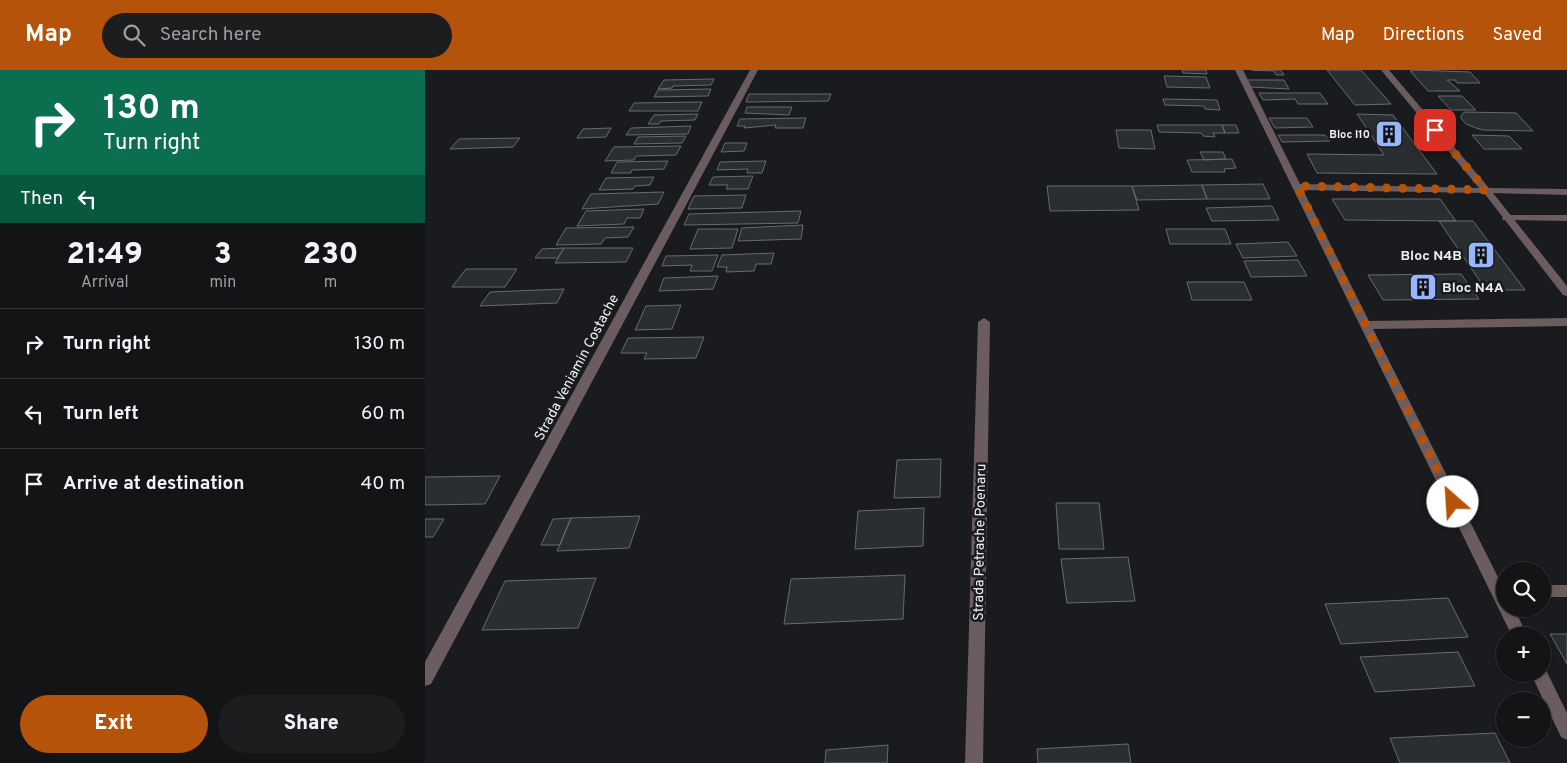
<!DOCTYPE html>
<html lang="en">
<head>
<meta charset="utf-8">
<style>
  body { margin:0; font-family:Overpass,sans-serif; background:#1c1d1f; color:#f1f3f6; height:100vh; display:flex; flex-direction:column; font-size:19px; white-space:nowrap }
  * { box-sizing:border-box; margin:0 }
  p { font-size:16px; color:#9d9ea1 }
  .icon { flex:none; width:28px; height:28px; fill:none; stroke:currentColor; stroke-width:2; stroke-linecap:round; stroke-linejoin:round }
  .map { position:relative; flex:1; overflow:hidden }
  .drawer { display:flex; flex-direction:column; background:#131416; width:425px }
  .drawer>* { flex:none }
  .top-card { background:#0b6e4f; color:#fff; overflow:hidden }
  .tools { position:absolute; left:1071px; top:492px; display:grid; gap:10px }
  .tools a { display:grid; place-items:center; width:55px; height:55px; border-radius:50%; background:#131416; box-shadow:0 1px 4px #0004,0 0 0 1px #323335; font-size:25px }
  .pin { position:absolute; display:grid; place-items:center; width:42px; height:42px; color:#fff; margin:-21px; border-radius:10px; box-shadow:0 2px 8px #0006 }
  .me { position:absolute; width:55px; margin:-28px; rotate:334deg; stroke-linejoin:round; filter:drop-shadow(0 0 4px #0008) }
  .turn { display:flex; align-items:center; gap:18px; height:105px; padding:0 20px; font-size:22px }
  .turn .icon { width:65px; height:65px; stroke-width:2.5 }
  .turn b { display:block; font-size:35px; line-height:42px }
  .then { display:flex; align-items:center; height:48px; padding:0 20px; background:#0003; gap:10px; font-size:19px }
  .eta { display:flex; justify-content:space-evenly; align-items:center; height:85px; text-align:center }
  .eta b { font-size:30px; font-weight:800; line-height:35px }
  .cta { display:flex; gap:10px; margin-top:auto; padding:10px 20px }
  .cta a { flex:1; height:58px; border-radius:30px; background:#b45309; color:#fff; font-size:20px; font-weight:800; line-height:58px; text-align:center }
  .cta a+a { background:#1c1d1f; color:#f1f3f6 }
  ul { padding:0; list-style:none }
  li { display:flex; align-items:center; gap:15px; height:70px; padding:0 20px; border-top:1px solid #323335 }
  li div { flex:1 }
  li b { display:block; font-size:19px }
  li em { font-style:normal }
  header { display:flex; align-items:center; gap:30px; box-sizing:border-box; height:70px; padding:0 25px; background:#b45309; color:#fff }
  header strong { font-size:24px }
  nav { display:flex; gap:28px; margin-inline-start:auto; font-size:18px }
  .search { width:350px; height:45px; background:#1c1d1f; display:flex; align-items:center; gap:12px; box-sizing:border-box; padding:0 18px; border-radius:28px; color:#9d9ea1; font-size:19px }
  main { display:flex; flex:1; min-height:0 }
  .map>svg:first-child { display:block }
  .building { fill:#2b2e31; stroke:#676a6e }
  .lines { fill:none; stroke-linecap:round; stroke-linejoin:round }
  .service { fill:#6a5c5f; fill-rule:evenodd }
  .minor { fill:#6a5c5f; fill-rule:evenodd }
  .route { stroke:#b45309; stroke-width:9; stroke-dasharray:0 16.2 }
  .labels { text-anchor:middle; stroke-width:5; stroke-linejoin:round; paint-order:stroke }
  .far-poi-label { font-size:11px; font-weight:bold; fill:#edeff1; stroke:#191b1e; text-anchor:end }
  .poi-label { font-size:14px; font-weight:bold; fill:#edeff1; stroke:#191b1e; text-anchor:end }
  .street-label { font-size:14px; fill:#edeff1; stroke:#191b1e }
</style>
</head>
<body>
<header>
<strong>Map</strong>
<div class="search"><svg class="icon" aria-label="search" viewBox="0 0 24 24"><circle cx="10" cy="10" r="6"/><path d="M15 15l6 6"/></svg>Search here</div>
<nav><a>Map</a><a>Directions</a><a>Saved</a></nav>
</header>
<main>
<section class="drawer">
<div class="top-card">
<div class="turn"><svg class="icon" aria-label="right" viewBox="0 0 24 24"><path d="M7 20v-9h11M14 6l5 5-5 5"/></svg><div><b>130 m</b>Turn right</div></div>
<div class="then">Then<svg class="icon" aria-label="left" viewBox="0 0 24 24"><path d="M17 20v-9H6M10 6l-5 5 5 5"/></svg></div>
</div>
<div class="eta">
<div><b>21:49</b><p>Arrival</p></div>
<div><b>3</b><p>min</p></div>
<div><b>230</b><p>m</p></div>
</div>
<ul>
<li><svg class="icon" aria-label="right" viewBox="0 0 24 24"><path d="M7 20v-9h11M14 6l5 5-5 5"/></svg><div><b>Turn right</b></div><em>130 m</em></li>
<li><svg class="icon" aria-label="left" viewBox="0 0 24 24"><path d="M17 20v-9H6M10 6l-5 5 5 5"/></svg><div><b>Turn left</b></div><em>60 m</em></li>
<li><svg class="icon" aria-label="arrive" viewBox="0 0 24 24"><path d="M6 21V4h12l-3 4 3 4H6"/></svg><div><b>Arrive at destination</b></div><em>40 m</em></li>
</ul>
<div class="cta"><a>Exit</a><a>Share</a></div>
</section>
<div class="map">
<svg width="1142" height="693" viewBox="0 0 1142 693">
  <rect width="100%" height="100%" fill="#191b1e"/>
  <path class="building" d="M757 0H781L782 4 758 3Z
    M827 0H856L859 5H851L849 1Z
    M902 0H936L966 34 930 35Z
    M987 0 1045 2 1055 13H1032L1030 10H1022L1035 21H1003L985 1H988Z
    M739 6 781 7 785 18 742 17Z
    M289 9 286 15 248 16 247 18 233 19 239 10Z
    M822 10H859L864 19 825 17Z
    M286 19 283 26 229 27 233 20Z
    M834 23H895L903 34H873L870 29 838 30Z
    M324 24H406L403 31 321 32Z
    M1013 26H1037L1051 40H1026Z
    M738 29 792 30 795 40 780 39 779 36 740 35Z
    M277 32 273 41H204L209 33Z
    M322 37H367L364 45 320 43Z
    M1040 42 1091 43 1108 61 1058 60 1051 58 1041 54 1036 48 1037 44Z
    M273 44 270 50 236 51 234 54H223L229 45Z
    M932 44 968 45 1012 104 892 103 882 84 959 85Z
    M381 48 378 58H350L351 55 319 58 320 56H312L315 49Z
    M844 48H882L888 57 850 58Z
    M732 55H797L800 63H788L790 67 778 66 776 63 734 62Z
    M797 55H811L814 63H800Z
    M266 56 263 64 201 65 206 58Z
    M186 58 181 67 152 68 158 59Z
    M691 60H726L730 79 694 78Z
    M853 65H900L905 71 857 72Z
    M1047 65 1084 66 1097 79H1059Z
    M261 66 257 73 209 74 213 67Z
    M95 68 88 77 25 79 34 69Z
    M300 73H322L319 81 296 82Z
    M256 76 251 85 211 86 209 90 180 91 189 77Z
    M775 82H798L801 89 779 90Z
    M807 89 811 98 799 99 800 102H767L762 90Z
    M243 91 239 99 207 100 206 103H186L192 92Z
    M341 91 337 103H322L323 99 292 100 295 92Z
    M328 106 323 119H301L303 115H284L288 107Z
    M229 107 225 115 210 116 208 119 174 120 181 108Z
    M838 114 845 129H782L777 115Z
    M777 115 782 129 712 130 707 116Z
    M622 116H707L714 140 625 141Z
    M239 122 233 134 157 139 166 124Z
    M321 125 317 138 263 139 269 126Z
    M907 129H1015L1031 151 920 150Z
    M847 136 854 150 787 151 781 138Z
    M219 139 215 148H202L199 154 152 156 161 141Z
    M376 141 373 153 259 155 264 144Z
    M1014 151H1048L1100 220H1061Z
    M378 155 376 169 313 171 317 158Z
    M209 157 203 167 180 168 176 174 131 175 141 158Z
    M273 159H313L307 178 265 179Z
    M741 159H800L806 174H745Z
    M863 172 872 186 818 188 811 174Z
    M139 178 133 188H110L117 179Z
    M139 178H208L201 192 130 193Z
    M349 183 346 194H331L329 201 301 202 302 197H292L297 185Z
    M293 185 287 201H265L267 195 237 196 241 186Z
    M873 190 882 206 826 207 819 191Z
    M41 199H92L80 217H27Z
    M1036 204 1054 229 958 230 943 205Z
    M293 206 288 219 234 221 239 208Z
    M762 212H819L827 230H767Z
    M139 219 132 233 55 236 65 222Z
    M256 235 247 259 210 260 221 236Z
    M279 267 271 288 219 289 222 283H196L203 268Z
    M516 389 515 427 469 428 472 390Z
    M75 406 60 434 0 435V407Z
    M631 433H674L679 479H634Z
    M499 438 498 476 430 479 433 441Z
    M215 446 204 478 132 481 146 448Z
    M146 448 135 475H116L128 449Z
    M0 449H19L8 467H0Z
    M703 487 710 531 642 533 636 489Z
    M480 505 478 549 359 554 366 509Z
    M171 508 153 558 57 560 80 511Z
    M1023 528 1043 567 916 574 900 534Z
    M1125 564H1142V594Z
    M1033 582 1050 616 950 622 935 587Z
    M1070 663 1085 693H975L965 668Z
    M703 674 706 693H613L612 679Z
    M463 675 462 693H400L401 680Z"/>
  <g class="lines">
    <path class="service" d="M1081 145H1142V151L1078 150 1077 148Z
      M1118 515H1142V527H1118Z"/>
    <path class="minor" d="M325 0H333L6 614 0 616V592Z
      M810 0H818L875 114 1054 118 956 0H964L1064 118 1142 119V125L1068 123 1142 216V226L1138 225 1059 123 878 120 944 251 1142 248V256L948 259 1080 521V539H1089L1103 566H1087Z
      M559 248 565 252 558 693H540L553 252Z
      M1118 597 1120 598 1142 643V670L1136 667 1106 604H1118Z"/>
  </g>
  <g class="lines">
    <path class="route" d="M1010 60 1061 120 872 116 1028 432"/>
  </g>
  <defs>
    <g id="building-square" transform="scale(1.4375)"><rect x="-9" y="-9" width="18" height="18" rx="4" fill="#97b6fd" stroke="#191b1e"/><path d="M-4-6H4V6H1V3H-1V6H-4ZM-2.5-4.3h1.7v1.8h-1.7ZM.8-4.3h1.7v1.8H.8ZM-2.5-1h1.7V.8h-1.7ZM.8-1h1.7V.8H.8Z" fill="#111"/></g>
  </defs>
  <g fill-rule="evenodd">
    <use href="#building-square" x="964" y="64"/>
    <use href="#building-square" x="1056" y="185"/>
    <use href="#building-square" x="998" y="217"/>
  </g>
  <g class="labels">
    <g class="far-poi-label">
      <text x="945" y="68">Bloc I10</text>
    </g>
    <g class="poi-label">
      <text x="1037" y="190">Bloc N4B</text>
      <text x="1017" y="222" text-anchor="start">Bloc N4A</text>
    </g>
    <g class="street-label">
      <text transform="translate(151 297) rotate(-62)" y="5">Strada Veniamin Costache</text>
      <text transform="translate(554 472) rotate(-89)" y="5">Strada Petrache Poenaru</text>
    </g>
  </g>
</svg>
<div class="tools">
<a><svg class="icon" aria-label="search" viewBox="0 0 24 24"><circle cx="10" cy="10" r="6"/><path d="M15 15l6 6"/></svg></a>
<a>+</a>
<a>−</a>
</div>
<div class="pin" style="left:1010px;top:60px;background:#d93025"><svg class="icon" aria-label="arrive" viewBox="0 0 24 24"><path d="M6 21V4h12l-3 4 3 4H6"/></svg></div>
<svg class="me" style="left:1028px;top:432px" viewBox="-20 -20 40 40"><circle r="19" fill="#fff"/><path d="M0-13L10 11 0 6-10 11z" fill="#b45309"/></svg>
</div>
</main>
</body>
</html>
